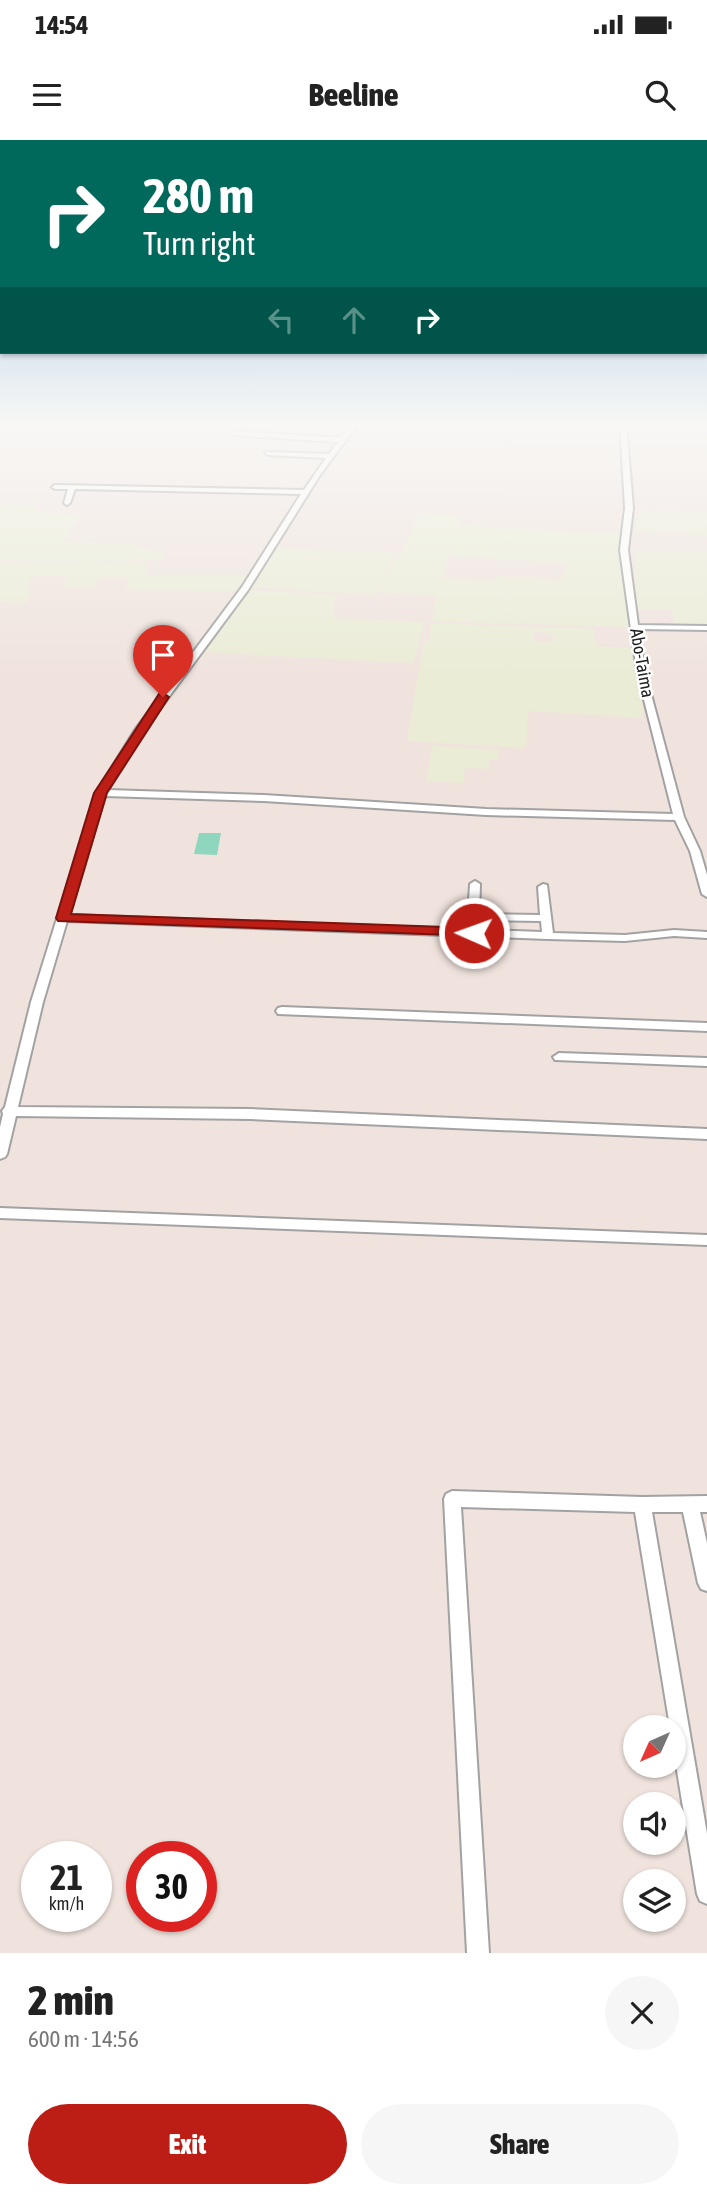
<!DOCTYPE html>
<html lang="en">
<head>
<meta charset="utf-8">
<style>
  body { margin:0; font-family:"Asap Condensed",sans-serif; background:#f6f6f6; color:#222; height:100vh; display:flex; flex-direction:column; font-size:26px; white-space:nowrap }
  * { box-sizing:border-box; margin:0 }
  p { font-size:23px; color:#767676 }
  .icon { flex:none; width:38px; height:38px; fill:none; stroke:currentColor; stroke-width:2; stroke-linecap:round; stroke-linejoin:round }
  .map { position:relative; height:1813px; overflow:hidden }
  .side { display:flex; flex-direction:column; background:#fff; flex:1 }
  .side>* { flex:none }
  .banner { position:absolute; left:0px; top:0px; width:707px; height:214px; box-shadow:0 2px 5px #0004; background:#00695c; color:#fff; overflow:hidden }
  .needle { width:46px; rotate:225deg }
  .fabs { position:absolute; left:623px; top:1575px; display:grid; gap:14px }
  .fabs a { display:grid; place-items:center; width:63px; height:63px; border-radius:50%; background:#fff; box-shadow:0 2px 5px #0004; font-size:35px }
  .speed { position:absolute; left:21px; top:1701px; display:flex; gap:14px; font-size:35px; font-weight:700; text-align:center }
  .speed>* { display:grid; place-content:center; width:91px; height:91px; border-radius:50%; background:#fff; box-shadow:0 2px 5px #0004; line-height:1 }
  .speed small { font-size:18px; font-weight:400 }
  .speed .limit { border:10px solid #d22; background:#fff; color:#111 }
  .pin { position:absolute; display:grid; place-items:center; width:60px; height:60px; color:#fff; margin:-72px -30px; border-radius:50% 50% 50% 0; rotate:-45deg; box-shadow:0 0 7px #0007 }
  .pin .icon { rotate:45deg }
  .me { position:absolute; width:77px; margin:-38px; rotate:272deg; stroke-linejoin:round; filter:drop-shadow(0 0 5px #0008) }
  .turn { display:flex; align-items:center; gap:24px; height:147px; padding:0 28px; font-size:32px }
  .turn .icon { width:91px; height:91px; stroke-width:2.5 }
  .turn b { display:block; font-size:49px; line-height:60px }
  .lanes { display:flex; align-items:center; height:66px; padding:0 28px; background:#0003; justify-content:center; gap:35px; direction:ltr }
  .lanes .off { opacity:.35 }
  .round { display:grid; place-items:center; flex:none; width:74px; height:74px; border-radius:37px; background:#f6f6f6 }
  .headline { display:flex; align-items:center; justify-content:space-between; height:119px; padding:0 28px }
  h1 { font-size:42px; font-weight:800; line-height:52px }
  .primary-button { display:flex; gap:14px; margin-top:auto; padding:14px 28px }
  .primary-button a { flex:1; height:80px; border-radius:42px; background:#bc1d15; color:#fff; font-size:28px; font-weight:800; line-height:80px; text-align:center }
  .primary-button a+a { background:#f6f6f6; color:#222 }
  .status { display:flex; justify-content:space-between; align-items:center; height:49px; padding:0 35px; background:#fff; direction:ltr }
  .status svg { height:19px; fill:currentColor }
  header { display:flex; justify-content:space-between; align-items:center; height:91px; padding:0 28px; background:#fff; font-size:32px; font-weight:800 }
  .map>svg:first-child { display:block }
  .military { fill:#f0e3dd; fill-rule:evenodd }
  .farmland { fill:#eaecd6; fill-rule:evenodd }
  .pitch { fill:#8fd6be }
  .lines { fill:none; stroke-linecap:round; stroke-linejoin:round }
  .minor-casing { stroke:#a2a2a2; stroke-width:4 }
  .minor { fill:#fff; fill-rule:evenodd }
  .route { fill:#bc1d15; stroke:#7a130e; stroke-width:2 }
  .labels { text-anchor:middle; stroke-width:5; stroke-linejoin:round; paint-order:stroke }
  .far-street-label { font-size:18px; fill:#212121; stroke:#fff }
</style>
</head>
<body>
<div class="status"><b>14:54</b><svg viewBox="0 0 49 12"><path d="M0 12V9h3v3zM5 12V6h3v6zM10 12V3h3v9zM15 12V0h3v12zM26 1h20v11H26zM47 4h2v5h-2z"/></svg></div>
<header><svg class="icon" aria-label="menu" viewBox="0 0 24 24"><path d="M4 6h16M4 12h16M4 18h16"/></svg>Beeline<svg class="icon" aria-label="search" viewBox="0 0 24 24"><circle cx="10" cy="10" r="6"/><path d="M15 15l6 6"/></svg></header>
<div class="map">
<svg width="707" height="1813" viewBox="0 0 707 1813">
  <rect width="100%" height="100%" fill="#f0eee8"/>
  <path class="military" d="M0 283H707V1813H0ZM635 1587H674V1626H635ZM635 1664H674V1703H635ZM37 1717H96V1776H37ZM142 1717H201V1776H142ZM635 1741H674V1780H635Z"/>
  <path class="farmland" d="M9 364 36 365V372L80 375 63 402 132 403 138 407 165 413 164 420 0 422V366Z
    M640 371 707 372V395L634 392Z
    M419 373 461 376 460 385 621 394 620 426 630 487 431 481 436 456 377 452 397 414 402 413ZM448 416 566 423H567L561 440 497 436 495 441 442 438Z
    M276 408 395 413 374 455 250 447Z
    M634 411 707 412V485L674 484 672 471 668 470H637Z
    M148 422V436H247L241 451 126 450 128 437H99L95 448 64 447 66 436H32L27 449 33 450 26 463 0 462V423Z
    M248 450 335 455 333 478 425 482 413 523 204 512Z
    M431 483 533 487 534 502H553L552 493 535 492V487L594 489 596 506 632 508 639 559H627L642 560 643 578 528 571 526 608 407 601 424 501H429Z
    M432 606 499 610 498 620H489L488 629 465 628 463 643 426 641Z"/>
  <path class="pitch" d="M199 693H221L217 715 194 714Z"/>
  <g class="lines">
    <g class="minor-casing">
      <path id="minor" d="M334 283 358 284 320 335 248 450 142 593 108 650 264 655 486 669 673 674 637 532 620 410 625 368 620 283H626L633 368 628 410 638 485 707 486V490L639 489 645 532 684 677 700 711 707 735V757L702 754 690 711 675 680 486 675 264 661 105 656 69 775 542 792 541 781 479 780 477 784H469L468 777 470 744 475 741 480 744 479 774 540 775 538 747 543 744 547 745 553 793 625 795 674 790 707 792V798L674 796 625 801 548 799 67 781 43 862 18 967 250 969 707 989V999L250 979 16 976 7 1014 5 1017 0 1019V987L3 974 2 971 5 967 31 862 96 653 135 590 242 447 301 354 75 349 70 363 67 365 64 363 68 349H55L52 347 55 345 304 350 326 318 268 315 265 313 266 312 329 314 338 302 232 295 229 293 232 291 341 298 350 286Z
        M282 867 707 883V891L278 874 276 871 278 868Z
        M559 913 707 918V926L555 920 553 917Z
        M0 1068 707 1095V1105L0 1078Z
        M452 1351 642 1357 707 1356V1372H700L707 1403V1451L701 1449 698 1443 683 1372H652L707 1694V1764L700 1761 697 1754 674 1612V1587H670L635 1372 461 1367 489 1813H467L444 1359 446 1354Z"/>
    </g>
    <use href="#minor" class="minor"/>
  </g>
  <linearGradient id="sky" x2="0" y2="1"><stop stop-color="#91bee2"/><stop offset="0.53" stop-color="#f8f7f5"/><stop offset="1" stop-color="#f8f7f5" stop-opacity="0"/></linearGradient>
  <rect width="707" height="537" fill="url(#sky)"/>
  <path class="route" d="M163 553 169 557 107 653 71 774 474 788 481 793 479 796 58 781 56 778 94 653 159 554Z"/>
  <g class="labels">
    <g class="far-street-label">
      <text transform="translate(642 523) rotate(80)" y="6">Abo-Taima</text>
    </g>
  </g>
</svg>
<div class="fabs">
<a><svg class="needle" viewBox="-14 -14 28 28"><path d="M0-13l5 13h-10z" fill="#e53935"/><path d="M0 13l5-13h-10z" fill="#767676"/></svg></a>
<a><svg class="icon" aria-label="sound" viewBox="0 0 24 24"><path d="M4 9h4l5-4v14l-5-4H4zM17 9q2 3 0 6"/></svg></a>
<a><svg class="icon" aria-label="layers" viewBox="0 0 24 24"><path d="M12 4l9 5-9 5-9-5zM3 14l9 5 9-5"/></svg></a>
</div>
<div class="speed"><div>21<small>km/h</small></div><div class="limit">30</div></div>
<div class="pin" style="left:163px;top:557px;background:#d93025"><svg class="icon" aria-label="arrive" viewBox="0 0 24 24"><path d="M6 21V4h12l-3 4 3 4H6"/></svg></div>
<svg class="me" style="left:474px;top:793px" viewBox="-20 -20 40 40"><circle r="17" fill="#bc1d15" stroke="#fff" stroke-width="3"/><path d="M0-11L8 9 0 5-8 9z" fill="#fff"/></svg>
<div class="banner">
<div class="turn"><svg class="icon" aria-label="right" viewBox="0 0 24 24"><path d="M7 20v-9h11M14 6l5 5-5 5"/></svg><div><b>280 m</b>Turn right</div></div>
<div class="lanes"><svg class="icon off" aria-label="left" viewBox="0 0 24 24"><path d="M17 20v-9H6M10 6l-5 5 5 5"/></svg><svg class="icon off" aria-label="ahead" viewBox="0 0 24 24"><path d="M12 20V5M6 11l6-6 6 6"/></svg><svg class="icon" aria-label="right" viewBox="0 0 24 24"><path d="M7 20v-9h11M14 6l5 5-5 5"/></svg></div>
</div>
</div>
<section class="side">
<div class="headline"><div><h1>2 min</h1><p>600 m · 14:56</p></div><a class="round"><svg class="icon" aria-label="close" viewBox="0 0 24 24"><path d="M6 6l12 12M18 6L6 18"/></svg></a></div>
<div class="primary-button"><a>Exit</a><a>Share</a></div>
</section>
</body>
</html>
